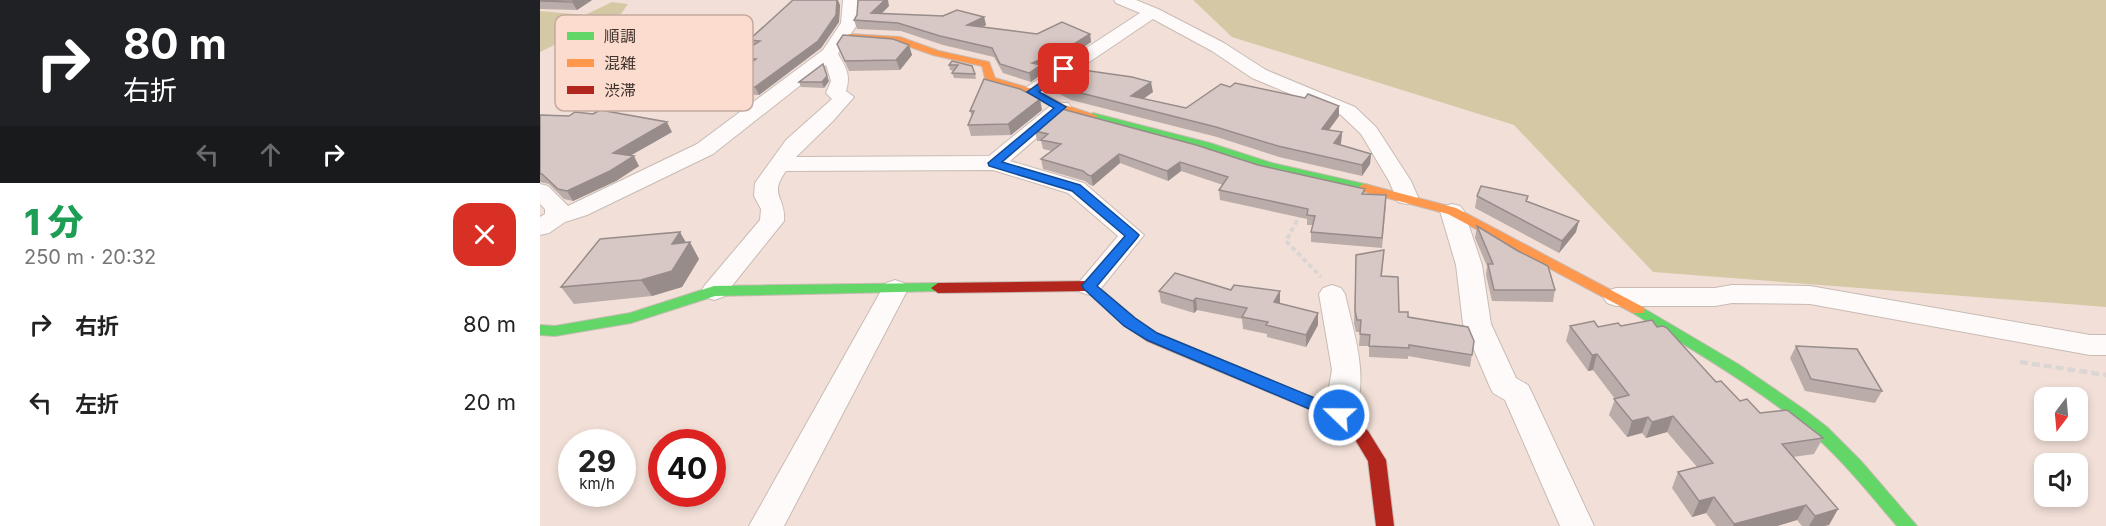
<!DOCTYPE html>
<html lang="ja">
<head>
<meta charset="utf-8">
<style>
  body { margin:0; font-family:Inter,"Noto Sans JP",sans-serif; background:#f2f2f2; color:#222; height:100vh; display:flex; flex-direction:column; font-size:22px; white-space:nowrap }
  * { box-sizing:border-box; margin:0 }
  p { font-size:20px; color:#767676 }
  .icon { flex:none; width:33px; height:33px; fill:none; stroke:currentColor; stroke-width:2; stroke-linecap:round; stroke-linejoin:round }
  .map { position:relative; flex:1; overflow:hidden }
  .sheet { display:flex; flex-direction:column; background:#fff; width:540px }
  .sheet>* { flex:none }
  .top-card { background:#202124; color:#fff; overflow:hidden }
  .needle { width:39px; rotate:196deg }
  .fabs { position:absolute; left:1494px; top:387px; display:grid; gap:12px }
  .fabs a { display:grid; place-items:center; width:54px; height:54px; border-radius:12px; background:#fff; box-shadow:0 3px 9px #0003; font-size:30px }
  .speed { position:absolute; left:18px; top:429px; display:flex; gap:12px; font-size:30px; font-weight:700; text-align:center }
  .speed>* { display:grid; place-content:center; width:78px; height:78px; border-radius:50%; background:#fff; box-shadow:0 3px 9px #0003; line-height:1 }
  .speed small { font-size:15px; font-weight:400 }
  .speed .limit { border:9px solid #d22; background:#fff; color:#111 }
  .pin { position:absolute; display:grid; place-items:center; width:51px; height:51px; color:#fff; margin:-26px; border-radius:12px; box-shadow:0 3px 9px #0006 }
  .me { position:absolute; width:66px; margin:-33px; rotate:292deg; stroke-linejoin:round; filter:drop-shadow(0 0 4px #0008) }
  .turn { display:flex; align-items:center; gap:21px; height:126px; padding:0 24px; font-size:27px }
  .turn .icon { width:78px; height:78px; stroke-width:2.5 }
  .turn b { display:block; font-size:42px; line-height:51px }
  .lanes { display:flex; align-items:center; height:57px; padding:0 24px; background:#0003; justify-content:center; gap:30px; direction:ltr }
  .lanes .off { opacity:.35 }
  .round { display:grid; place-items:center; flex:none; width:63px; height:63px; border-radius:18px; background:#f2f2f2 }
  .head { display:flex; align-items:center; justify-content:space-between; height:102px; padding:0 24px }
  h1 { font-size:36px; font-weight:800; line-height:45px; color:#1e9e55 }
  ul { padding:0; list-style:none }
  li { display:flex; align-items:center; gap:18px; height:78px; padding:0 24px }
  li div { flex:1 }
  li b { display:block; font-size:22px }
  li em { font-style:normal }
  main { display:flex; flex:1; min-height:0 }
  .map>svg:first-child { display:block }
  .forest { fill:#d5c9a5 }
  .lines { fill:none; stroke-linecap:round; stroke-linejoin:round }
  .street-casing { stroke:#c8bbb4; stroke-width:2 }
  .fast-casing { stroke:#c8bbb4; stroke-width:2 }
  .slow-casing { stroke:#c8bbb4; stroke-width:2 }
  .jam-casing { stroke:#c8bbb4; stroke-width:2 }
  .path-far1 { stroke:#dbd6d4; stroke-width:4; stroke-dasharray:5 3; stroke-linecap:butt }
  .path { stroke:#dbd6d4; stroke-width:4.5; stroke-dasharray:8 4; stroke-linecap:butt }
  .street { fill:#fdfaf9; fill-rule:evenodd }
  .fast { fill:#63d668; fill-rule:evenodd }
  .slow { fill:#ff974d; fill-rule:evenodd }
  .jam { fill:#b3261e; fill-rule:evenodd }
  .wall { fill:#baaca9 }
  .shaded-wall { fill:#978c8a }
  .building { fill:#d8c8c5; stroke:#978c8a; stroke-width:1.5 }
  .route { fill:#1a73e8; stroke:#114b97; stroke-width:1.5 }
  .key { fill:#fcdcce; stroke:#c3a99e; stroke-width:1.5 }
  .key-label { font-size:16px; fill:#3f332d }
</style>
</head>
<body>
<main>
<section class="sheet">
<div class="top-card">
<div class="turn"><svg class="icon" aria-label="right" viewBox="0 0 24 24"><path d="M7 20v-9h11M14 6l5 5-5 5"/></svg><div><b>80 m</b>右折</div></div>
<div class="lanes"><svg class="icon off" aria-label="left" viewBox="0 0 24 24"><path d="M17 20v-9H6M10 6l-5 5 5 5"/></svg><svg class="icon off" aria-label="ahead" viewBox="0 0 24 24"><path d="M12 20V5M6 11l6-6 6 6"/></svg><svg class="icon" aria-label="right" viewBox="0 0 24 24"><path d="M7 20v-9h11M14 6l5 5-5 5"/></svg></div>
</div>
<div class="head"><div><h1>1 分</h1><p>250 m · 20:32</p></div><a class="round" style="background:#d93025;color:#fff"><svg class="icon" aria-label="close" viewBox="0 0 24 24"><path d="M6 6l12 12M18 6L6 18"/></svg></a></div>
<ul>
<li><svg class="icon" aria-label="right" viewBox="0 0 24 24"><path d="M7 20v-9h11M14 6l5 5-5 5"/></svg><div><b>右折</b></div><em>80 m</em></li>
<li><svg class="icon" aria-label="left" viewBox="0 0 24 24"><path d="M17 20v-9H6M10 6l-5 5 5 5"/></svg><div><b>左折</b></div><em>20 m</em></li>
</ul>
</section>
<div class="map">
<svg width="1566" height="526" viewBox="0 0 1566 526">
  <rect width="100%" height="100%" fill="#f2e0d8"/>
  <path class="forest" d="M653 0H1566V307L1113 272 974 125 692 37Z
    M72 2 88 4 78 18 62 32 33 36 0 52V11L45 15Z"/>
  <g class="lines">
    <g class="street-casing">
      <path id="street" d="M303 0H319L318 23 298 54C306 67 311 75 306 91L314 97 293 121 256 157 449 156 514 103H528L531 107 528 111 470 161 544 183 604 235 558 292 549 295 540 292 536 286 578 236 528 193 453 170 246 171C228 196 246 196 244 221L183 297 174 300 165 297 161 291 165 285 220 220 221 209 214 196 215 183 246 140 292 99 286 93 291 81 286 65 173 154 47 215 25 222 9 233 0 235V217L5 214V209L0 204V184L8 186 28 206 157 144 283 50 301 23Z
        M574 0H596L618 9 684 43 726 70 815 107 836 127 871 181 878 197 874 202 866 204 858 202 849 181 821 134 801 115 712 78 672 51 613 19 499 96H485L482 92 485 88 600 13 576 3Z
        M912 204 920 206 924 211 942 265 951 324 976 378 988 385 992 393 1054 526H1020L965 400 953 393 949 385 923 324 916 265 900 211 904 206Z
        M355 280 364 283 368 289 244 526H209L342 289 346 283Z
        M792 285 801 288 805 294C814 335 832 383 810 423L799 427 788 423 784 415 792 370 779 294 783 288Z
        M1192 285 1270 286 1550 335H1566V355H1550L1270 304 1192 303 1175 306H1076L1067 303 1063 297 1067 291 1076 288H1175Z"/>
    </g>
    <g class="fast-casing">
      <path id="fast" d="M553 113 670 143 732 163 829 185 831 188 825 192 725 168 662 147 549 118 548 116Z
        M398 283 403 285 405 288 403 291 175 296 91 323 15 336 0 335V325L15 326 90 313 174 286Z
        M1098 305 1198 364 1265 410 1287 427 1321 461 1377 526H1357C1331 496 1306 464 1276 437 1221 389 1155 352 1093 313L1091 310 1093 307Z"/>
    </g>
    <g class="slow-casing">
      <path id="slow" d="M310 34 360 37 399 51 449 62 455 78 496 90 525 105 558 116 553 119 517 109 488 94 446 82 442 66 393 55 359 43 307 39V35Z
        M825 184 916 208 1103 307 1105 310 1103 313H1093L908 214 821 191 819 188 821 185Z"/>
    </g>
    <g class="jam-casing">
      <path id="jam" d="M549 281 554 283 595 318 617 333 805 411 828 431 846 460 854 526H836L828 461 816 441 793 419 607 341 585 326 546 291 398 293 391 288 398 283Z"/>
    </g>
    <path class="path-far1" d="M761 213 746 241 781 277"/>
    <path class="path" d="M1480 362 1566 375"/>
    <use href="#street" class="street"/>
    <use href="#fast" class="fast"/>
    <use href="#slow" class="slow"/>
    <use href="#jam" class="jam"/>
  </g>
  <path class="wall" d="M0 0H52L37 10 0 9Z
    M300 5 299 22 281 48 219 95 184 94 180 86 207 65H204L200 57 203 55 202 52 212 46 209 40Z
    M349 6 341 14 444 17 446 25 443 27 497 34H550L551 42 527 58 502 68 503 73 491 82 463 73 454 57 403 45 361 31 317 29 314 20Z
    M297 44 369 45 372 55 360 70 309 71Z
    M412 61 435 74 436 79 414 78 412 73 414 71 410 70 409 65Z
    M510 80 613 92 603 99 646 108 799 116 789 130 802 132 801 143 800 145 831 154 830 164 822 176 739 157 677 137 531 100 512 90Z
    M289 81 284 88 261 87 259 82Z
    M502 110 471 135 431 136 428 125 432 117 430 111Z
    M0 115 29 116 132 132 90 156 99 166 76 181 33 201 24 199 9 184 0 182Z
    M495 131 718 165 825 194 846 205 842 248 771 242V232L773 225H767V219L680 200 679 190 683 185 641 171 628 181 580 163 553 186 550 185 545 181 503 169 501 159 512 151 503 149 501 141H497Z
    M937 196H988L987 202 1036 232 1019 253 935 208Z
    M937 226 1015 290 1013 302 952 301 946 275 947 266 935 238Z
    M146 243 159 259 142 287 112 296 34 304 21 287Z
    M844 250 842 276 859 312 868 317 934 341 930 367 868 356V359L829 357V346H819L820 332H816L814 323 816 255Z
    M691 290 740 304 778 313V325L766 347 727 337V334L703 329 702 319 657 310 654 313 621 303 619 291Z
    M1030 326 1117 327 1176 382 1200 401 1220 413 1283 438 1274 454 1253 457 1298 509 1289 525 1284 526H1262L1257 520 1237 526H1176L1166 513 1152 517 1132 488 1138 472 1157 467 1127 432 1106 438 1102 433 1087 437 1069 415 1075 399 1053 370 1048 371 1026 341Z
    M1256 346 1342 391 1335 403 1265 391 1250 358Z"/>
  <path class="shaded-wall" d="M35 0H52L37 10 32 2Z
    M297 0H298L300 5 299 22 281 48 219 95 215 87Z
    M345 0H348L349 6 334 21 331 13Z
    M444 17 446 25 429 33 427 25Z
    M550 34 551 42 527 58 502 68 503 73 491 82 489 73 492 63Z
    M369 45 372 55 360 70 356 60Z
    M283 64 289 81 284 88 282 82Z
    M611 82 613 92 593 106 591 96Z
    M500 99 502 110 471 135 468 124Z
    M799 106V116L782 139V129Z
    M127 122 132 132 79 162 73 153Z
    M802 132 801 143 794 154V143Z
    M579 154 580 163 553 186 551 176Z
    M831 154 830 164 822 176V165Z
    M94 156 99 166 76 181 33 201 27 191Z
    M640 162 641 171 628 181 627 171Z
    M1039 221 1036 232 1019 253 1022 241Z
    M140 232 148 246 150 242 159 259 142 287 112 296 101 280 132 244Z
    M740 291V303L735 314 734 302Z
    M656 298 657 310 654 313 653 301Z
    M778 313V325L766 347V335Z
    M1057 354 1053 370 1048 371 1052 355Z
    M1133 416 1127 432 1106 438 1112 422Z
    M1108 417 1102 433 1087 437 1092 421Z
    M1174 497 1166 513 1152 517 1159 501Z
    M1266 505 1257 520 1237 526H1193L1194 524Z
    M1298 509 1289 525 1284 526H1269L1275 516Z"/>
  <path class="building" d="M0 0H35L32 2 0 1Z
    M253 0H297L296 15 278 41 215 87 180 86 216 59 200 57 207 53 202 52 220 41 209 40Z
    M318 0H345L331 13 403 16 417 10 444 17 427 25 497 34 522 22 550 34 526 49 492 63 501 65 489 73 460 64 452 48 400 36 358 23 314 20 317 15Z
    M303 35 353 39 369 45 356 60 305 61 297 44Z
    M412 61 432 66 435 74 412 73 418 65H409Z
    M283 64 287 76 282 82H259Z
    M529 68 592 77 611 82 591 96 646 108 681 84 690 87 695 83 765 98 768 94 799 106 782 129 802 132 794 143 831 154 822 165 738 146 676 127 529 90 510 80Z
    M444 79 480 89 500 99 468 124 428 125 434 111H430Z
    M522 109 656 145 718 165 825 189 822 194 846 195 842 238 771 232 775 216 767 215 768 209 679 190 688 177 640 162 627 171 579 154 551 176 548 175 543 171 501 159 521 144 501 140 508 134 495 131Z
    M60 110 127 122 73 153 94 156 70 171 27 191 18 189 2 174H0V115L29 116 35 112 53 114Z
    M941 186 988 196 986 201 1039 221 1022 241 937 196Z
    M937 226 978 251 1008 266 1015 290H954L948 264H953Z
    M140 232 132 244 150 242 132 271 101 280 21 287 60 239Z
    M844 250 841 276 858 277 859 312H868V317L928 327 934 341 932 355 869 345V348L829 346 830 335 820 334 821 320H817L815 311 816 255Z
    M635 273 691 290 694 285 740 291 734 302 778 313 766 335 726 325 728 322 702 317 707 308 656 298 653 301 619 291Z
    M1112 320 1117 327 1123 326 1127 328 1176 382 1181 381 1200 401 1207 399 1220 413 1247 410 1283 438 1242 444 1298 509 1275 516 1266 505 1194 524 1174 497 1159 501 1138 472 1173 463 1133 416 1112 422 1108 417 1092 421 1074 399 1089 395 1057 354 1052 355 1030 326 1054 321 1058 327 1078 323 1081 326Z
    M1256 346 1317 349 1342 391 1271 379Z"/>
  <path class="route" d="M524 66 529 69 527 71 499 92 526 107 462 162 540 185 597 233 599 235 597 238 557 286 595 318 617 333 804 410 807 415 804 419 799 421 793 419 607 340 584 326 544 289 542 286 544 283 585 236 532 191 449 166 448 163 514 108 487 92Z"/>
  <rect x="15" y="15" width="198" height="96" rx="9" class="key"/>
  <rect x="27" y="32" width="27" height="8" fill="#63d668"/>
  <rect x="27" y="59" width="27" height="8" fill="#ff974d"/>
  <rect x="27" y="86" width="27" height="8" fill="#b3261e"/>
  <g class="key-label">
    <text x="64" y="42">順調</text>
    <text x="64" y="69">混雑</text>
    <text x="64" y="96">渋滞</text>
  </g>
</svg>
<div class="fabs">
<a><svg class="needle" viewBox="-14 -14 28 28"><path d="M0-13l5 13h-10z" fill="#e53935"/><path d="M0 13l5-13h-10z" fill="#767676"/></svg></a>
<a><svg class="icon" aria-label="sound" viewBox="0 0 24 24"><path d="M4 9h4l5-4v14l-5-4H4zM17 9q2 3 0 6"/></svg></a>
</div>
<div class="speed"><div>29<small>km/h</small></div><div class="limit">40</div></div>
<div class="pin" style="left:524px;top:69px;background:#d93025"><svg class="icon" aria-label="arrive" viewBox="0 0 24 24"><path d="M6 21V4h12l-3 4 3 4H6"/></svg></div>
<svg class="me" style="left:799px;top:415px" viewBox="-20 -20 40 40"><circle r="17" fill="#1a73e8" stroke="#fff" stroke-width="3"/><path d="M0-11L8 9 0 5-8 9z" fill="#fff"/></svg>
</div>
</main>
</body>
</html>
